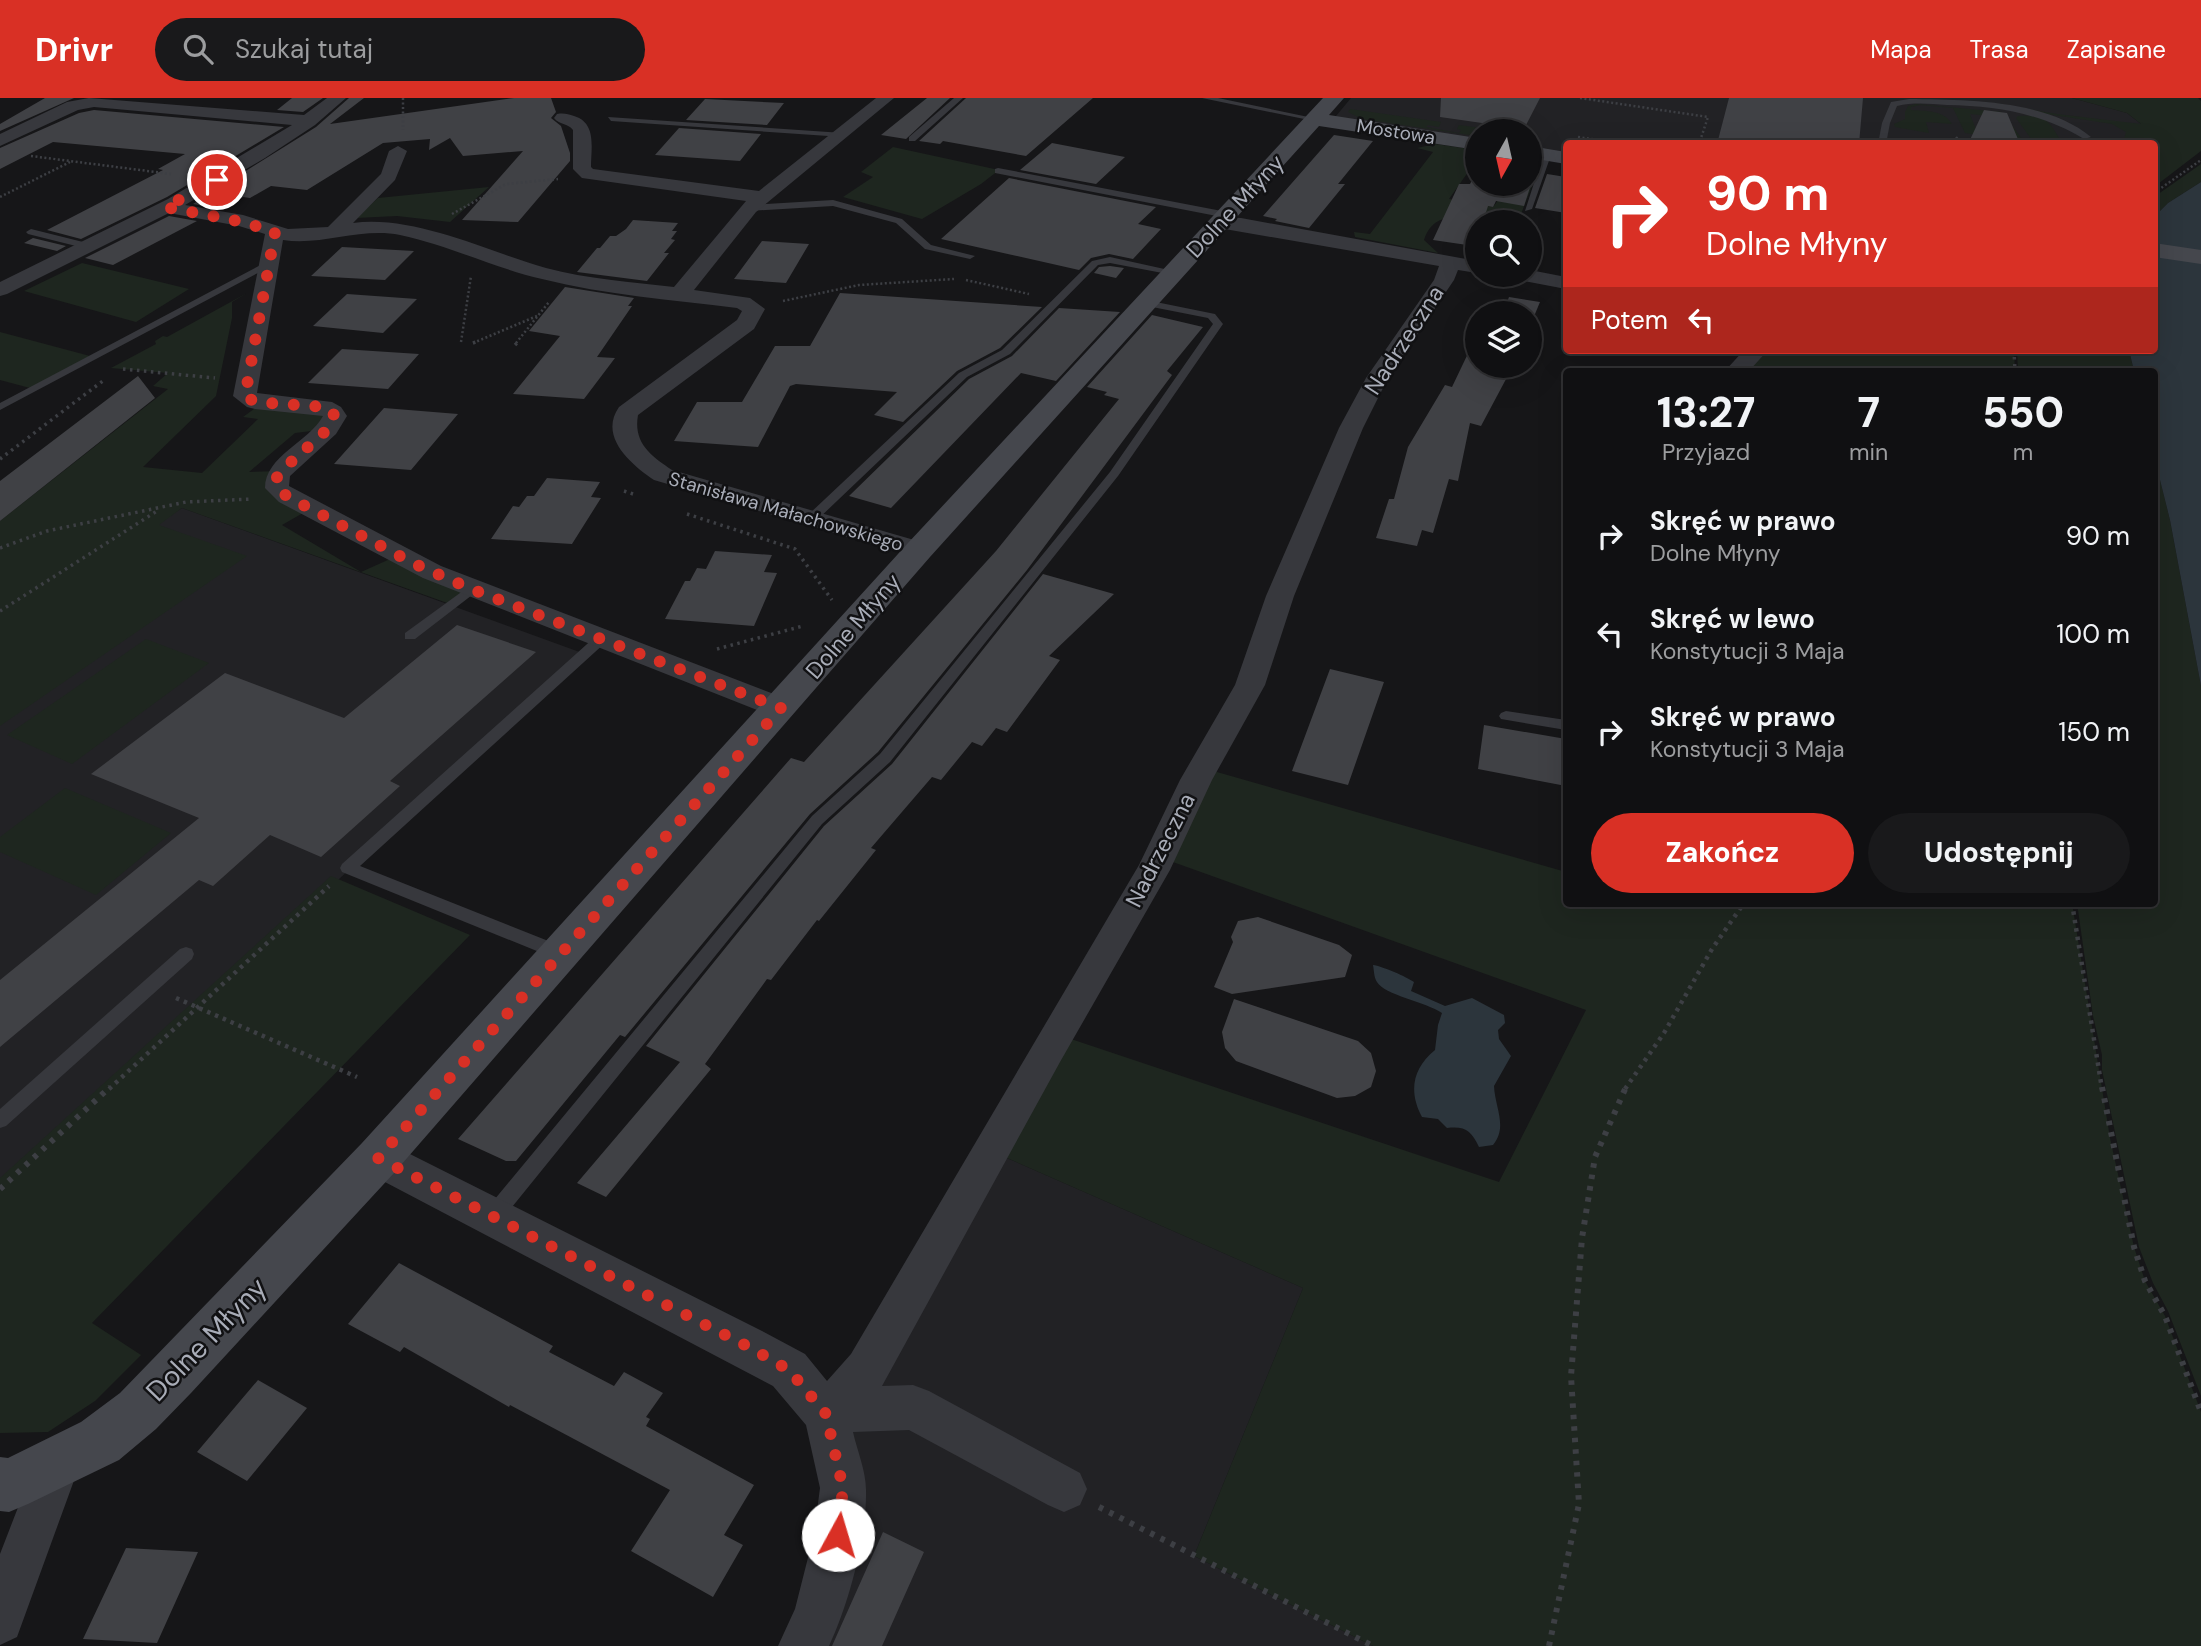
<!DOCTYPE html>
<html lang="pl">
<head>
<meta charset="utf-8">
<style>
  body { margin:0; font-family:"DM Sans",sans-serif; background:#19191b; color:#f1f3f6; height:100vh; display:flex; flex-direction:column; font-size:26px; white-space:nowrap }
  * { box-sizing:border-box; margin:0 }
  p { font-size:23px; color:#9c9d9f }
  .icon { flex:none; width:38px; height:38px; fill:none; stroke:currentColor; stroke-width:2; stroke-linecap:round; stroke-linejoin:round }
  .map { position:relative; flex:1; overflow:hidden }
  .side { position:absolute; left:1563px; top:270px; width:595px; height:539px; display:flex; flex-direction:column; background:#101012; border-radius:7px; box-shadow:0 7px 28px #0002,0 0 0 2px #303032 }
  .side>* { flex:none }
  .hud { position:absolute; left:1563px; top:42px; width:595px; height:214px; border-radius:7px; box-shadow:0 7px 28px #0002,0 0 0 2px #303032; background:#d93025; color:#fff; overflow:hidden }
  .needle { width:46px; rotate:188deg }
  .controls { position:absolute; left:1465px; top:21px; display:grid; gap:14px }
  .controls a { display:grid; place-items:center; width:77px; height:77px; border-radius:50%; background:#101012; box-shadow:0 7px 28px #0002,0 0 0 2px #303032; font-size:35px }
  .pin { position:absolute; display:grid; place-items:center; width:60px; height:60px; color:#fff; margin:-30px; border:4px solid #fff; border-radius:50%; box-shadow:0 2px 7px #0007 }
  .me { position:absolute; width:77px; margin:-38px; rotate:6deg; stroke-linejoin:round; filter:drop-shadow(0 0 5px #0008) }
  .turn { display:flex; align-items:center; gap:24px; height:147px; padding:0 28px; font-size:32px }
  .turn .icon { width:91px; height:91px; stroke-width:2.5 }
  .turn b { display:block; font-size:49px; line-height:60px }
  .then { display:flex; align-items:center; height:66px; padding:0 28px; background:#0003; gap:14px; font-size:26px }
  .eta { display:flex; justify-content:space-evenly; align-items:center; height:119px; text-align:center }
  .eta b { font-size:42px; font-weight:800; line-height:49px }
  .primary-button { display:flex; gap:14px; margin-top:auto; padding:14px 28px }
  .primary-button a { flex:1; height:80px; border-radius:42px; background:#d93025; color:#fff; font-size:28px; font-weight:800; line-height:80px; text-align:center }
  .primary-button a+a { background:#19191b; color:#f1f3f6 }
  ul { padding:0; list-style:none }
  li { display:flex; align-items:center; gap:21px; height:98px; padding:0 28px }
  li div { flex:1 }
  li b { display:block; font-size:26px }
  li em { font-style:normal }
  header { display:flex; align-items:center; gap:42px; box-sizing:border-box; height:98px; padding:0 35px; background:#d93025; color:#fff }
  header strong { font-size:33px }
  nav { display:flex; gap:38px; margin-inline-start:auto; font-size:24px }
  .search { width:490px; height:63px; background:#19191b; display:flex; align-items:center; gap:18px; box-sizing:border-box; padding:0 24px; border-radius:38px; color:#9c9d9f; font-size:26px }
  .map>svg:first-child { display:block }
  .built { fill:#222225 }
  .green { fill:#1e261f }
  .water { fill:#2c353c }
  .building { fill:#404145 }
  .lines { fill:none; stroke-linecap:round; stroke-linejoin:round }
  .path-far3 { stroke:#3d3f44; stroke-width:2.5; stroke-dasharray:2 2.5; stroke-linecap:butt }
  .path-far2 { stroke:#3d3f44; stroke-width:3.5; stroke-dasharray:2.5 4.5; stroke-linecap:butt }
  .path-far1 { stroke:#3d3f44; stroke-width:4.5; stroke-dasharray:3.5 5; stroke-linecap:butt }
  .path { stroke:#3d3f44; stroke-width:6; stroke-dasharray:4.5 7; stroke-linecap:butt }
  .lane { fill:#37383d; fill-rule:evenodd }
  .street { fill:#37383d; fill-rule:evenodd }
  .secondary { fill:#45474d; fill-rule:evenodd }
  .route { stroke:#d93025; stroke-width:12; stroke-dasharray:0 21.6 }
  .labels { text-anchor:middle; stroke-width:5; stroke-linejoin:round; paint-order:stroke }
  .far-street-label { font-size:19px; fill:#a9adb8; stroke:#111113 }
  .street-label { font-size:23px; fill:#a9adb8; stroke:#111113 }
  .near-street-label { font-size:28px; fill:#a9adb8; stroke:#111113 }
</style>
</head>
<body>
<header>
<strong>Drivr</strong>
<div class="search"><svg class="icon" aria-label="search" viewBox="0 0 24 24"><circle cx="10" cy="10" r="6"/><path d="M15 15l6 6"/></svg>Szukaj tutaj</div>
<nav><a>Mapa</a><a>Trasa</a><a>Zapisane</a></nav>
</header>
<div class="map">
<svg width="2201" height="1548" viewBox="0 0 2201 1548">
  <rect width="100%" height="100%" fill="#161618"/>
  <path class="built" d="M1351 0H2072L2127 15 2141 26 2133 45 1566 46V60L1530 54V33H1477V46L1331 24Z
    M182 410 585 556 0 1091V528Z
    M991 1053 1303 1190 1194 1458 1373 1548H803L835 1351Z"/>
  <path class="green" d="M2072 0H2198L2201 3V53L2154 89V46L2123 45 2126 34 2112 26 1995 8 1994 5 2057 16 2141 26 2127 15Z
    M1916 6 2002 14 2025 45H2020L2000 19 1970 16 1978 37 1965 35 1953 10 1920 7 1911 9V12C1926 13 1944 12 1952 26L1926 24 1929 35 1895 29 1894 26 1905 21V14L1908 8Z
    M1350 11 1441 24 1439 29 1428 27 1426 29 1459 35 1461 32 1457 31 1459 27 1490 31 1473 33 1472 35 1476 38 1362 21 1348 14Z
    M2018 18C2046 16 2050 24 2062 45H2034L2016 20Z
    M1435 46 1477 52 1471 70 1449 101 1493 109 1510 86H1530V60L1542 62 1521 116 1512 115 1508 124C1479 124 1436 104 1424 142L1438 155 1355 139 1354 134 1370 136 1433 54 1417 50Z
    M893 49 999 72 981 86 922 121 843 99 873 79 861 74Z
    M2201 66V84L2168 105 2154 119V99Z
    M489 89 450 124 397 118 356 120 378 100Z
    M82 165 189 191 136 224 24 193Z
    M247 195 232 204V220L216 298 143 369 202 375 258 321 243 319 262 305 324 309 328 331 295 335 249 374 281 373 277 379 310 411 282 427 361 474 399 457 471 491 450 506 182 410 159 427 247 458 0 628V423L168 291 153 288 168 275 111 270 156 246 155 243 163 238 167 239Z
    M0 234 90 258 30 290 0 282Z
    M1761 252H2014L2015 273H1736Z
    M2017 252H2129L2134 273H2018Z
    M2154 358 2170 422 2201 588V1298L2168 1213 2153 1185 2139 1149 2102 972V957L2093 918 2077 805H2154Z
    M146 541 209 565 72 666 7 637Z
    M1203 670 1566 774V805H2072L2110 1040 2134 1149 2145 1183 2165 1218 2201 1314V1548H1373L1194 1458 1303 1190 991 1053 1056 936 1499 1084 1586 912 1159 759Z
    M65 690 171 735 96 797 0 754V739Z
    M331 778 470 837 92 1225 141 1257 95 1303 48 1334 0 1335V1080Z"/>
  <path class="water" d="M2201 84V588L2170 422 2154 358V273H2134L2129 252H2154V119L2168 105Z
    M1373 867C1382 868 1407 879 1414 884L1411 893 1445 908 1472 900 1504 917 1505 925 1498 932 1499 941 1511 958 1494 988C1495 1010 1508 1029 1493 1047L1479 1049C1471 1033 1466 1028 1447 1030L1438 1021 1422 1019C1408 993 1413 970 1435 952L1438 927 1442 915C1426 904 1384 897 1377 884 1374 880 1374 872 1373 867Z"/>
  <path class="building" d="M45 0H74L0 33V26Z
    M292 0H323L303 14 277 12Z
    M349 0H364L330 26 514 0H551L556 14 551 20 561 28 570 55V63L518 124 462 122 523 53 463 58 450 40 429 52 430 41 383 45 307 92 271 88 250 100 243 99 221 111 193 106 316 29Z
    M927 0H950L906 41 881 37Z
    M966 0H1093L1026 58 943 43 940 46 919 43Z
    M1441 0H1540L1524 31 1440 19Z
    M1729 0H1863L1859 46H1717Z
    M705 1 784 5 767 27 686 22Z
    M94 12 284 29 167 99 81 141 47 132 163 72 158 71 185 56 53 44 0 71V50L79 15Z
    M1984 12 2007 15 2020 46H1968Z
    M679 30 761 36 740 63 655 57Z
    M1334 37 1373 43 1338 86H1345L1309 130 1275 123 1277 121 1263 118Z
    M1052 45 1125 59 1096 86 1020 72Z
    M1477 73V86H1530V73L1535 74 1524 108 1496 103 1493 109 1488 108 1483 124H1477L1474 148 1433 142 1459 86H1470Z
    M1547 76 1566 79V115L1535 110Z
    M1009 80 1156 109 1138 126 1161 131 1133 161 1109 156 1091 160 1079 172 941 141Z
    M169 118 197 123 113 167 85 160Z
    M633 122 678 125 672 133H677L671 141 675 142 664 155H669L647 183 577 174 597 150H600L610 138H616L626 131Z
    M33 140 66 148 57 153 24 145Z
    M762 143 809 146 786 185 734 181Z
    M342 149 414 153 385 182 311 178Z
    M1110 168 1124 170 1116 180 1094 175 1099 169Z
    M565 189 634 200 628 208H632L597 259 615 260 584 301 513 296 560 238 529 233Z
    M840 195 1042 209 1000 250 957 273 903 324 874 317 897 294 796 286 790 288 758 349 674 343 697 304H742L775 248H810Z
    M347 196 417 201 383 235 313 228Z
    M1509 199 1540 204 1530 228V215H1503Z
    M1059 210 1120 214 1056 283 1021 275 891 410 849 398 969 281 1012 258Z
    M1152 217 1203 229 1167 273 1172 277 1027 472 878 654 810 716 625 939 620 937 516 1063H506L458 1041 791 660 804 664 996 453 1119 301 1104 297 1107 294 1087 289Z
    M1473 245 1477 246V268H1513L1481 328 1470 325 1458 383 1449 381 1433 435 1422 432 1417 448 1376 440 1389 401H1394L1408 349 1445 287 1452 289Z
    M342 251 419 256 388 291 308 285Z
    M138 278 155 300 0 423V383Z
    M384 310 458 316 411 372 334 366Z
    M547 380 600 384 591 399 601 400 572 446 491 441 513 408 519 409 527 398H534Z
    M715 453 772 457 764 474 777 475 754 528 665 521 685 483H690L697 470 706 471Z
    M1043 476 1114 496 1049 558 1060 562 1007 634 996 630 982 648 972 644 941 682 932 679 871 750 876 752 819 823 817 822 771 882 767 881 727 936 705 966 711 971 606 1099 577 1085 680 964 646 948 824 728 892 666Z
    M457 527 536 554 390 683 400 688 321 759 270 737 213 788 199 782 0 949V882L199 720 91 676 225 575 344 620Z
    M1330 571 1384 584 1348 687 1292 673Z
    M1484 627 1566 641V688L1478 671Z
    M1258 819 1339 847 1352 857 1345 879 1232 896 1214 889 1233 844 1231 839 1238 823Z
    M1234 901 1358 943 1371 955 1376 973 1371 989 1355 998 1337 1000 1236 963 1225 950 1222 934Z
    M399 1165 553 1248 549 1254 614 1288 624 1274 663 1295 646 1319 650 1321 646 1328 754 1387 724 1437 743 1447 713 1499 631 1453 670 1392 510 1307 509 1309 404 1249 400 1254 348 1226Z
    M258 1282 307 1310 247 1383 197 1354Z
    M883 1434 924 1454 882 1548H832Z
    M126 1450 198 1454 157 1545 83 1541Z"/>
  <g class="lines">
    <path class="path-far3" d="M403 0V32
      M1580 0 1708 19 1699 46
      M1578 39 1624 46
      M1956 39 1962 46
      M31 58 171 76
      M2154 95 2201 62
      M0 99 70 64
      M452 116 506 86 558 81
      M966 182 1029 196
      M783 203 859 187 954 181
      M461 244 471 178
      M473 245 537 218
      M516 245 549 204"/>
    <path class="path-far2" d="M473 245 476 244
      M515 247 518 244
      M2014 252 2015 273
      M123 271 215 280
      M0 361 104 282
      M624 393 636 397
      M687 416 795 451 832 502
      M0 450 47 433 186 404 252 401
      M0 513 157 413
      M717 551 803 528"/>
    <path class="path-far1" d="M2072 805 2102 991
      M176 900 357 979
      M109 991 329 788
      M1625 991 1664 935 1712 851 1744 805"/>
    <path class="path" d="M2102 989 2134 1149 2145 1183 2165 1218 2201 1314
      M0 1091 110 989
      M1099 1409 1373 1548
      M1549 1548 1579 1406 1571 1278 1582 1140 1595 1059 1626 989"/>
    <path class="lane" d="M954 0H963L915 43H909V39Z
      M1202 0H1218L1318 21 1314 23Z
      M1909 1C1965 2 2046 1 2091 39L2084 41C2041 15 1996 8 1947 7 1930 6 1914 4 1897 8L1890 25 1886 46H1878L1882 25 1891 4Z
      M608 19 843 35 847 37 843 39 611 23Z
      M1547 54 1551 57 1532 111 1525 113 1543 57Z
      M998 70 1227 114 1232 117 1227 120 995 75V71Z
      M833 102 902 121 931 147 975 158 970 161 925 151 896 125 833 108 749 113 745 110 749 107Z
      M31 131 91 146 93 148 88 151 28 136 26 134Z
      M1110 159 1178 174 1173 177 1110 165 1098 167 1010 256 967 279 816 423H808V417L959 275 1002 252 1092 163Z
      M270 162 275 165 273 167 0 312V305Z
      M1146 202 1215 216 1223 226 1118 378 890 664 822 726 499 1125 492 1128 485 1125 482 1119 485 1113 812 718 880 656 1110 374 1213 226 1208 220 1142 207V203Z
      M471 487 477 491 476 494 415 541H405V535Z
      M601 537 606 538V544L360 768 566 850 568 855 566 860H554L342 774 340 770 342 766 596 538Z
      M1506 613 1566 622V632L1501 621 1499 618 1501 615Z
      M186 849 192 851 194 856 192 861 6 1028 0 1030V1011L180 851Z"/>
    <path class="street" d="M89 0 304 17 327 0H346L315 27 265 60 185 107 243 117 288 131 328 129 381 76 389 53 398 48 407 53 395 82 353 125C415 117 486 153 546 170 587 181 632 184 674 189L746 103 582 80 573 71V32C568 25 559 27 554 20L557 16C564 15 568 16 574 18 597 25 591 50 591 69L593 71 759 93 876 0H894L756 114 694 192 750 200 765 211 754 231 638 317C633 345 651 358 672 372L928 446 932 452 928 458 919 460 654 382C632 367 598 339 619 309L737 222 742 213 737 210C672 202 606 197 542 181 494 170 448 147 400 137 361 129 322 148 283 142L257 295 332 304 341 309 347 318 336 336 290 378 289 388 441 468 792 603 796 610 792 617 781 620 770 617 423 480 279 404 265 390C265 358 309 344 323 318L255 311 247 309 233 298 265 136 239 128 169 115 7 196 0 198V184L168 101 292 27 94 9 78 12 0 48V36L67 4Z
      M1220 119 1241 120 1477 163V175L1458 172 1454 182 1388 280 1363 330 1294 498 1265 587 1212 682 1170 772 1060 964 882 1288 913 1287 929 1293 1080 1375 1087 1391 1080 1407 1064 1414 1048 1407 909 1332 853 1334C857 1352 866 1373 866 1392 867 1439 849 1505 829 1548H778L795 1511 814 1436 820 1390 806 1327 773 1288 364 1073 358 1060 364 1047 378 1042 392 1047 762 1233 805 1256 827 1283 851 1256 1139 767 1180 682 1235 587 1266 498 1339 330 1366 280 1434 182 1439 168 1213 129 1210 125Z
      M1530 172 1566 179V191L1514 181 1511 177H1530Z
      M1744 252H1768L1749 273H1725Z
      M57 1343 73 1350 80 1366 17 1539 0 1547V1456L41 1350Z"/>
    <path class="secondary" d="M1323 0H1344L1329 17 1477 40V52L1319 28 930 459 394 1075 191 1295 156 1331 119 1362 28 1406 9 1414 0 1413V1359L8 1360 81 1324 120 1295 362 1045 908 445Z
      M1530 48 1566 54V66L1530 60Z
      M2154 145 2201 152V166L2154 159Z"/>
  </g>
  <g class="lines">
    <path class="route" d="M217 82 165 109 243 124 275 134 245 298 255 304 324 309 333 314 334 318 328 331 281 373 277 379V390L288 399 415 466 471 491 781 610 378 1060 747 1248 789 1272 826 1316 843 1390 838 1437"/>
  </g>
  <g class="labels">
    <g class="far-street-label">
      <text transform="translate(1396 33) rotate(9)" y="7">Mostowa</text>
      <text transform="translate(786 413) rotate(16)" y="7">Stanisława Małachowskiego</text>
    </g>
    <g class="street-label">
      <text transform="translate(1235 108) rotate(-47)" y="8">Dolne Młyny</text>
      <text transform="translate(1404 242) rotate(-57)" y="8">Nadrzeczna</text>
      <text transform="translate(853 528) rotate(-49)" y="8">Dolne Młyny</text>
      <text transform="translate(1160 752) rotate(-63)" y="8">Nadrzeczna</text>
    </g>
    <g class="near-street-label">
      <text transform="translate(206 1241) rotate(-46)" y="10">Dolne Młyny</text>
    </g>
  </g>
</svg>
<div class="controls">
<a><svg class="needle" viewBox="-14 -14 28 28"><path d="M0-13l5 13h-10z" fill="#e53935"/><path d="M0 13l5-13h-10z" fill="#9c9d9f"/></svg></a>
<a><svg class="icon" aria-label="search" viewBox="0 0 24 24"><circle cx="10" cy="10" r="6"/><path d="M15 15l6 6"/></svg></a>
<a><svg class="icon" aria-label="layers" viewBox="0 0 24 24"><path d="M12 4l9 5-9 5-9-5zM3 14l9 5 9-5"/></svg></a>
</div>
<div class="pin" style="left:217px;top:82px;background:#d93025"><svg class="icon" aria-label="arrive" viewBox="0 0 24 24"><path d="M6 21V4h12l-3 4 3 4H6"/></svg></div>
<svg class="me" style="left:838px;top:1437px" viewBox="-20 -20 40 40"><circle r="19" fill="#fff"/><path d="M0-13L10 11 0 6-10 11z" fill="#d93025"/></svg>
<div class="hud">
<div class="turn"><svg class="icon" aria-label="right" viewBox="0 0 24 24"><path d="M7 20v-9h11M14 6l5 5-5 5"/></svg><div><b>90 m</b>Dolne Młyny</div></div>
<div class="then">Potem<svg class="icon" aria-label="left" viewBox="0 0 24 24"><path d="M17 20v-9H6M10 6l-5 5 5 5"/></svg></div>
</div>
<section class="side">
<div class="eta">
<div><b>13:27</b><p>Przyjazd</p></div>
<div><b>7</b><p>min</p></div>
<div><b>550</b><p>m</p></div>
</div>
<ul>
<li><svg class="icon" aria-label="right" viewBox="0 0 24 24"><path d="M7 20v-9h11M14 6l5 5-5 5"/></svg><div><b>Skręć w prawo</b><p>Dolne Młyny</p></div><em>90 m</em></li>
<li><svg class="icon" aria-label="left" viewBox="0 0 24 24"><path d="M17 20v-9H6M10 6l-5 5 5 5"/></svg><div><b>Skręć w lewo</b><p>Konstytucji 3 Maja</p></div><em>100 m</em></li>
<li><svg class="icon" aria-label="right" viewBox="0 0 24 24"><path d="M7 20v-9h11M14 6l5 5-5 5"/></svg><div><b>Skręć w prawo</b><p>Konstytucji 3 Maja</p></div><em>150 m</em></li>
</ul>
<div class="primary-button"><a>Zakończ</a><a>Udostępnij</a></div>
</section>
</div>
</body>
</html>
